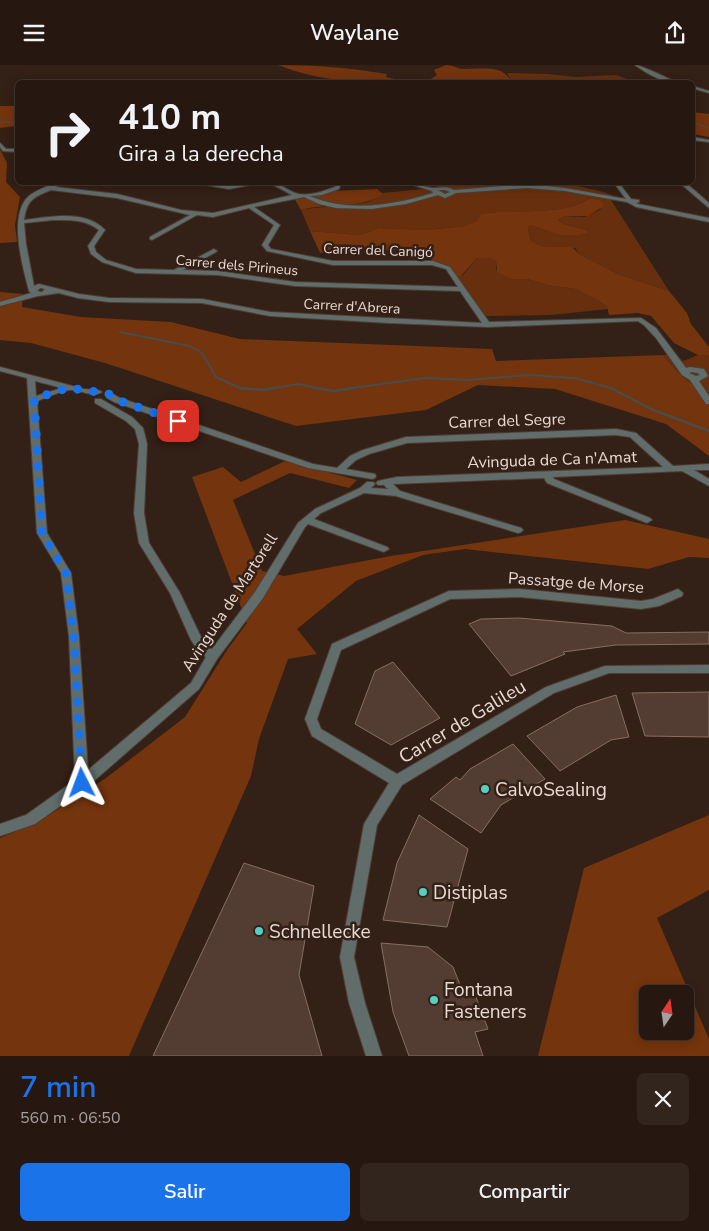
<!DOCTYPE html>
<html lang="es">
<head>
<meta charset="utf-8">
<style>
  body { margin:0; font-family:"Nunito Sans",sans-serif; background:#32251e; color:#f1f3f6; height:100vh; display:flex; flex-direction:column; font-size:19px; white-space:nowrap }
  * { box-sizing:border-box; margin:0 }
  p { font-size:16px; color:#a4a09f }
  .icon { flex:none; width:28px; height:28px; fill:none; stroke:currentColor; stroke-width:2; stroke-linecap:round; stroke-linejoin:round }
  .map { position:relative; height:991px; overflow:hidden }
  .drawer { display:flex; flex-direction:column; background:#261810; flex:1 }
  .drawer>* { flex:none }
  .guide { position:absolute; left:15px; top:15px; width:680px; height:105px; border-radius:8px; box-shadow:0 2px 12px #0003,0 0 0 1px #423730; background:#261810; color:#f1f3f6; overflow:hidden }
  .needle { width:32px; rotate:13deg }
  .tools { position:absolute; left:639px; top:920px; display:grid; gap:10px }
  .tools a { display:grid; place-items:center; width:55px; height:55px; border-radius:8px; background:#261810; box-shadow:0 2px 12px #0003,0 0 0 1px #423730; font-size:25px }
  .pin { position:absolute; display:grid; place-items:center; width:42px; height:42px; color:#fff; margin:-21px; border-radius:10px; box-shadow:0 2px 8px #0006 }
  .me { position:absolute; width:55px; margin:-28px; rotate:357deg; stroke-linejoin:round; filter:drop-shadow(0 0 4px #0008) }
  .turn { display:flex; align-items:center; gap:18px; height:105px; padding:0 20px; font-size:22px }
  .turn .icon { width:65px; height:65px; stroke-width:2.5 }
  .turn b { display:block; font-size:35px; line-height:42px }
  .round { display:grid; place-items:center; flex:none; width:52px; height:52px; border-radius:8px; background:#32251e }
  .head { display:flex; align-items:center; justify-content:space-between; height:85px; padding:0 20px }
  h1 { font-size:30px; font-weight:600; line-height:38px; color:#1a73e8 }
  .primary-button { display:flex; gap:10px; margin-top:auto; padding:10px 20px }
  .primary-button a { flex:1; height:58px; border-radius:8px; background:#1a73e8; color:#fff; font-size:20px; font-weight:600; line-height:58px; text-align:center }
  .primary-button a+a { background:#32251e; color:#f1f3f6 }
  header { display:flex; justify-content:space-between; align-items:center; height:65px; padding:0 20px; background:#261810; font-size:22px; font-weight:600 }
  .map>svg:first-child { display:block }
  .green { fill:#672f0d }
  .forest { fill:#74340d; fill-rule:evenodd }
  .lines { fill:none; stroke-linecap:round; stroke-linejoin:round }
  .stream-far2 { stroke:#484d4b; stroke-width:1 }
  .stream-far1 { stroke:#484d4b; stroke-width:2 }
  .stream { stroke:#484d4b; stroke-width:2.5 }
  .building { fill:#533d32; stroke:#866e62 }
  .street-casing { stroke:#503e34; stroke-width:2 }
  .street { fill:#606d6b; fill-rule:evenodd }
  .route { stroke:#1a73e8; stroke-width:9; stroke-dasharray:0 16.2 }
  .poi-dot { fill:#56cec4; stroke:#332016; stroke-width:2 }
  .labels { text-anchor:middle; stroke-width:5; stroke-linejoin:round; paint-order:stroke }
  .far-street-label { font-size:14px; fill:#e8dad4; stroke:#332016 }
  .street-label { font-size:16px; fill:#e8dad4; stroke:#332016 }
  .near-street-label { font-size:19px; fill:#e8dad4; stroke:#332016 }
  .near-poi-label { font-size:19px; fill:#e8dad4; stroke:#332016; text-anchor:start }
</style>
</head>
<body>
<header><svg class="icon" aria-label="menu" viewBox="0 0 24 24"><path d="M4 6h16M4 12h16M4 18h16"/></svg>Waylane<svg class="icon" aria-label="share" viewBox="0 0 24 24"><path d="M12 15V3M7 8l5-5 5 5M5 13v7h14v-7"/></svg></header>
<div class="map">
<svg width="709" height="991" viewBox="0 0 709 991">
  <rect width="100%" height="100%" fill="#332016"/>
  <path class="green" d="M507 8 548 9 575 12 616 10 635 17H512Z
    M453 118C506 118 561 112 612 130L611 135 669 226 620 210 579 189 575 183 545 182 531 176 528 163 530 160 559 170H580L588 168 587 165 563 159 558 155 565 151 585 152 601 144 590 133C563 152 513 143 481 149L476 156 465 161 426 165 379 163 360 170 310 166 301 145C318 140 374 144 382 128L423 124Z
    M477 193H491L496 196V205L512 214H527L547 220 576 224 607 241 608 244 551 250 486 251 456 211H462Z
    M676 289 683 296 698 290H709V328C687 318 678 308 663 290Z"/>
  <path class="forest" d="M278 0C315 0 351 3 387 9L386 12 408 17C364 18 319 17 278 0Z
    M446 0C454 0 457 4 465 4 487 4 502 0 512 17H426L437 10 434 5Z
    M0 41H17V61L0 63Z
    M693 47 709 49V72L693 69Z
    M0 84 7 98 6 117 20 132 15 160 17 177 0 178Z
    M377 124 382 128 381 131C354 145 328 137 301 145L294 133 335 126Z
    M590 133 601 136 604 141 588 151H565L558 155 563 159 587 165 588 168 580 170H559L530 160 528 163 531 176 545 182H572L579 189 620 210 669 226 687 248 691 259 709 282V290H698L674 278 651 251 638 248 609 250 607 241 576 224 547 220 527 214H512L497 207 496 196 489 193H477L461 211H456L451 203 433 196 423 184 320 188 310 166 360 170 379 163 426 165 465 161 476 156 481 149C513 143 563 152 590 133Z
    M0 227 23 229 22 242 81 252 171 257 240 274 492 284 496 296 663 290C678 308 687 318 709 328V391L666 359 555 324 478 320 426 345 296 361 105 298 31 278 0 275Z
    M285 396 357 415 349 423 290 408 233 435 262 506 284 511 391 491 625 455 709 474V493L689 492 648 504 465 484 423 490 356 516 297 564 317 589 288 594 259 674 251 711 129 991H0V773L40 756 106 713 185 652 227 585 247 558 192 412 223 402 241 417Z
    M709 750V825L657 853 709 974V991H538L584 803ZM648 929H685V966H648Z"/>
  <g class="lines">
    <path class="stream-far2" d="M0 57H18
      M692 57 709 63"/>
    <path class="stream-far1" d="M120 267 190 281 202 288 216 312 242 324H250
      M267 324 299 319 320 324
      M345 324 425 313 468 315 529 310 575 313 614 324"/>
    <path class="stream" d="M240 323 263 325 274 323
      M315 323 334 326 354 323
      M611 323 651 344 709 366"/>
  </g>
  <path class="building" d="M519 553 612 561 626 568 709 567V579L616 580 563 587 565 589 511 611 469 559 481 554Z
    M393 597 440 653 391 680 355 659 375 606Z
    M709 627V672L645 671 632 628Z
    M616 630 629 672 611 675 560 706 527 671 577 642Z
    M513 679 545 714 501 740 481 768 430 734 456 712 460 715 470 704Z
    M419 750 468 784 447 862 383 855 397 798Z
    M244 798 314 821 299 910 322 991H153Z
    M381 878 428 882 453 902 461 922 471 919 488 964 475 967 483 991H409L393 947Z"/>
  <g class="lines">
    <g class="street-casing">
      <path id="street" d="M635 0C640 0 670 14 677 18 663 18 646 8 635 0Z
        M692 21 709 26V28L692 23Z
        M692 72 709 75V77L692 75Z
        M0 78 6 84H18V87L3 86 0 82Z
        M55 118 58 120 56 122 117 129 181 145 213 148 292 130 270 118C281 118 289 127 299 129 311 131 324 126 335 122L337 118H341L339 124 322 130 310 131C349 148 394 140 433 128L432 126 410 119V118C418 118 426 123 434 123 442 123 447 121 454 125L527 119 565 123 626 134 614 118H619L631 134 639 135V137L636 138 638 139 709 153V157L636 142 627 137 565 126 527 123 456 128 445 133 438 130 406 139 371 144 336 143 319 139 304 132 254 142 280 160 268 180 271 184 333 196H433L450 202 489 257 641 253 656 263 686 303 690 302 704 304 708 311 699 316 709 331V339H706L690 315 682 310 656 273 644 260 638 256 487 262 389 258 270 251 202 238 109 237 78 233 59 228 38 231 0 241V237L31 228 29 226C23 203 8 151 28 132 34 126 46 122 55 118ZM51 125 117 133 190 150 150 172V174L152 175 197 150 213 152 249 143 274 160 262 180 267 186 333 200H432L446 204 458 222 295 217 218 206 183 205 216 187 217 186 214 184 174 205 136 204 106 195 96 187 94 181 105 165C85 144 50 152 24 155 27 135 33 132 51 125ZM438 125H445L450 127 445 129ZM53 155C70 155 85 154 99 165L88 181 91 189 102 197 136 208 218 210 295 221 460 226 482 258 270 247 202 234 109 233 79 229 39 219 34 221 26 179 24 158ZM40 223 45 224 42 227 37 226ZM692 307 698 308 700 310 696 311 689 308Z
        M194 118C205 117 216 120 228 120 239 121 250 117 261 118L229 124Z
        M680 118H686L709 138V143Z
        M0 302 84 324 98 325 102 327C93 333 81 325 71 325 62 325 46 333 37 336L47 468 71 508 79 572 88 705 191 618 206 592 199 587 191 575 170 528 139 478 134 448 139 379 135 364 126 356 95 338V334H101L132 352 143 363 147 379 144 448 149 478 180 528 200 570 207 581 212 584 255 527 298 458 315 444 360 423 367 417H373L375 419 371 423 388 424 384 420H378L376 418 378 416 397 412 663 402 630 372 616 370 407 378 369 389 356 395 346 404 375 409 376 411 375 413 372 414 308 403 114 337 107 333V329H113L120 333 313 399 337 403 350 391 363 385 406 372 616 364 636 368 673 401 709 399V405H694L709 414V421L682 406 553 412 554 414 650 453 652 455 647 458 547 418 544 413 393 419 400 426 521 463 523 465 521 467 518 468 396 431 364 428 321 448 314 454 387 482 389 484 384 487 381 486 308 459 305 462 263 533 217 594 199 624 87 722 35 759 0 771V759L26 750 75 715 69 572 61 508 37 468 27 313 0 306ZM35 316 62 323 36 331Z
        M520 524 641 536 653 534 678 524 683 528 682 531 659 541 641 544 520 532 450 534 341 585 317 654 321 664 397 709 546 622 605 601 709 600V608H609L554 628 402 720 377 760 354 892 365 938 382 991H366L349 938 340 892 364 759 389 718 312 671 305 654 332 579 449 526Z"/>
    </g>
    <use href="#street" class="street"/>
  </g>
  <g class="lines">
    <path class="route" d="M82 718 74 572 66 508 42 468 34 334 70 322 84 326 106 327 117 335 178 356"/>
  </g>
  <g class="poi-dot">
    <circle cx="485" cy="724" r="5"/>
    <circle cx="423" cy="827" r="5"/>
    <circle cx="259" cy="866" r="5"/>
    <circle cx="434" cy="935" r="5"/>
  </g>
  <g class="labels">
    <g class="far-street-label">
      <text transform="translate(378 185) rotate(2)" y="5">Carrer del Canigó</text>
      <text transform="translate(237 200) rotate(5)" y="5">Carrer dels Pirineus</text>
      <text transform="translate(352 241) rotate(3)" y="5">Carrer d'Abrera</text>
    </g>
    <g class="street-label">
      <text transform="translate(507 355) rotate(-2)" y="6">Carrer del Segre</text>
      <text transform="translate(552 394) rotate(-2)" y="6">Avinguda de Ca n'Amat</text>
      <text transform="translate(576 517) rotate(4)" y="6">Passatge de Morse</text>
      <text transform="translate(229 537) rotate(-57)" y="6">Avinguda de Martorell</text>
    </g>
    <g class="near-street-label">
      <text transform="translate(462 656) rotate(-31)" y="7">Carrer de Galileu</text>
    </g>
    <g class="near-poi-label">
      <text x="495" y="731">CalvoSealing</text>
      <text x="433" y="834">Distiplas</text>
      <text x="269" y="873">Schnellecke</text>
      <text x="444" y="931">Fontana<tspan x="444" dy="22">Fasteners</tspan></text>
    </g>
  </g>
</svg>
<div class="tools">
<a><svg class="needle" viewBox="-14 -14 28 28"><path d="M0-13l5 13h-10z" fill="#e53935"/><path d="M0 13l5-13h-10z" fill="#a4a09f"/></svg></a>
</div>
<div class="pin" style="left:178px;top:356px;background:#d93025"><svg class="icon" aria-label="arrive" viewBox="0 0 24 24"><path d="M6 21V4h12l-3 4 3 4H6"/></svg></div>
<svg class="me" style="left:82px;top:718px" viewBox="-20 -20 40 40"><path d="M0-17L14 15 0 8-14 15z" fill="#1a73e8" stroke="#fff" stroke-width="4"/></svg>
<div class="guide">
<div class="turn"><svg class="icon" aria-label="right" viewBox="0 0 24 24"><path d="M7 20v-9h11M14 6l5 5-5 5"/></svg><div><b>410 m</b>Gira a la derecha</div></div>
</div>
</div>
<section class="drawer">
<div class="head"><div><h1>7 min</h1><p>560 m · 06:50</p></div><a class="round"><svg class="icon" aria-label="close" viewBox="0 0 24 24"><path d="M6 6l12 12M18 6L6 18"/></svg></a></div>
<div class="primary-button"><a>Salir</a><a>Compartir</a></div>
</section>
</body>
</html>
